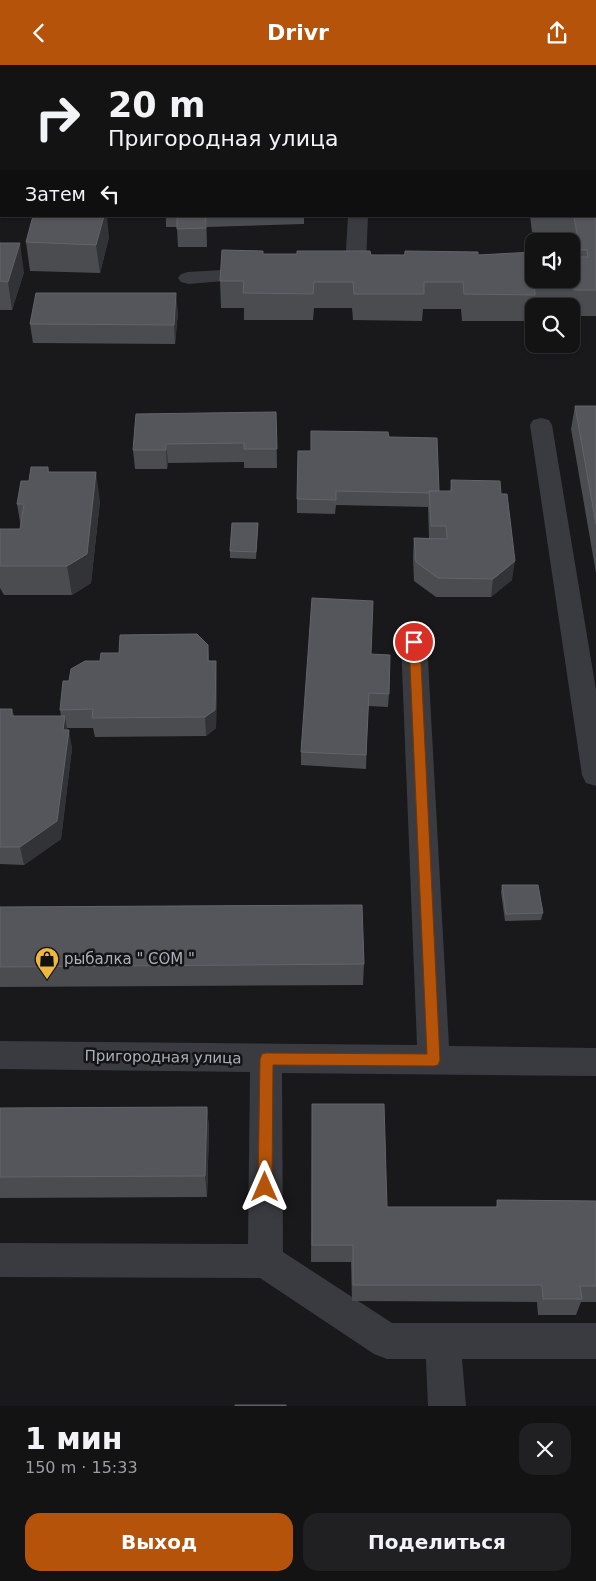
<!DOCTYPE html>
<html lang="ru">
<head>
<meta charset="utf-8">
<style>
  body { margin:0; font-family:"DejaVu Sans",sans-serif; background:#202022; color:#f1f3f6; height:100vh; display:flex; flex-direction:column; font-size:19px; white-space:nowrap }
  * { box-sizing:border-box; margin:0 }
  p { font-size:16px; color:#9d9ea0 }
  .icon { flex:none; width:28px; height:28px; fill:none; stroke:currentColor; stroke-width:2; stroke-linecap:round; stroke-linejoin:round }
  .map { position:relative; height:1341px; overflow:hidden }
  .panel { display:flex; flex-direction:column; background:#131314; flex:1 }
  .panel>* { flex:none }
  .guide { position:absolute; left:0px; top:0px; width:596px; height:152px; box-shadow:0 1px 4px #0004,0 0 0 1px #323234; background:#131314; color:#f1f3f6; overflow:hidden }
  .fabs { position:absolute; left:525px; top:168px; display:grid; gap:10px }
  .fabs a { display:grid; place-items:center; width:55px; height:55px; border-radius:10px; background:#131314; box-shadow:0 1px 4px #0004,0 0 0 1px #323234; font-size:25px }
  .pin { position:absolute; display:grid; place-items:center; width:42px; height:42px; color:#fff; margin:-21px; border:2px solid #fff; border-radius:50%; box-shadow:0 1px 5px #0007 }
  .me { position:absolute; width:55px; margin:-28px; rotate:0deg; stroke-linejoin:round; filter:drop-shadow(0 0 4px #0008) }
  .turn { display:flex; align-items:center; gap:18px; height:105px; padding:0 25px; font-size:22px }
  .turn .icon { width:65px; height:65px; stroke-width:2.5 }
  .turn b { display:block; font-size:35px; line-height:42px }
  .then { display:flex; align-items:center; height:48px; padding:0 25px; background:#0003; gap:10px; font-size:19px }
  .round { display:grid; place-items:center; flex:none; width:52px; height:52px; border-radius:15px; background:#202022 }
  .overview { display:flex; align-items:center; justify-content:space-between; height:85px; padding:0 25px }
  h1 { font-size:30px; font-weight:800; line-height:38px }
  .action { display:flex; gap:10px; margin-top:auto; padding:10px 25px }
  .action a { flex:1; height:58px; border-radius:15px; background:#b45309; color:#fff; font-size:20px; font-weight:800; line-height:58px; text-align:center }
  .action a+a { background:#202022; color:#f1f3f6 }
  header { display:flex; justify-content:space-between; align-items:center; height:65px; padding:0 25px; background:#b45309; color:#fff; font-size:22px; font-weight:800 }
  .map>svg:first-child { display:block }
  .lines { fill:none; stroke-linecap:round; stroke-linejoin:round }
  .minor { fill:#3a3b40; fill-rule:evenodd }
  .wall { fill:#4a4c50 }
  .shaded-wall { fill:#323336 }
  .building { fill:#55565c; stroke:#62646a }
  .route { fill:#b45309; stroke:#753606 }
  .labels { text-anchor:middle; stroke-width:5; stroke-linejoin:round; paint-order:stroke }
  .poi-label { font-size:15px; fill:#acb0bb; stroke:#141416; text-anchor:start }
  .street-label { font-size:15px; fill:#acb0bb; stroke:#141416 }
</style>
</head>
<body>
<header><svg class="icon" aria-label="back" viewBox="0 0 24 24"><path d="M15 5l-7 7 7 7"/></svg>Drivr<svg class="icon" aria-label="share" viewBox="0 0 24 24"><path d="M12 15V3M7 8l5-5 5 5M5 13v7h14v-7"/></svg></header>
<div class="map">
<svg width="596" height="1341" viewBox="0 0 596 1341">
  <rect width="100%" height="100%" fill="#19191b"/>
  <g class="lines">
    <path class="minor" d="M35 0H53V1H35Z
      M356 0H374V1H356Z
      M348 151H368L366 197 382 199 385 203 382 207 375 209 348 207 345 203Z
      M256 203 263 205 266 209 263 213 188 219 181 217 178 213 181 209 188 207Z
      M541 353 549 355 552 360 596 625V721L586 718 582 710 530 360 533 355Z
      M414 567 423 570 427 577 449 981 596 983V1011L282 1008 283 1187 392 1258H596V1294H462L466 1341H428L426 1294H387L374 1289 260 1213 0 1212V1178L248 1179 250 1007 0 1004V976L417 980 401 577 405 570Z"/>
  </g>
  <path class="wall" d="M102 0H333V1H102Z
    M594 0H596V57L595 49V1H593Z
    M1 21V90H0V25Z
    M596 112V251H571V241H534L531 256H462L461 244H423L422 256 353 255 352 243H314L313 255H244V243H221L220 216 263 189 404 190 405 186 478 190 534 214 573 192 571 176 572 170 532 167 530 151H595Z
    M166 151H304V159L207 162V182H178L177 162H166Z
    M109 172 100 208 30 206 26 177Z
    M0 178 24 207 12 245H0Z
    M178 247 175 279 33 278 30 259Z
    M575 341H596V508L571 364Z
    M276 347 277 403H244V397L168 398 167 404H135L133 385Z
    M389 372 439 426H450L451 415 501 429 512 515 491 532H436L414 516 413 492 414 473H429L428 442 336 440 335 449 297 448V434L311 386Z
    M48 402 49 407 100 436 91 518 72 530H4L0 523V464H20L21 462 17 439 29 416Z
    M258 458 256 494 230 493V486Z
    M208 580 209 596 217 614 216 663 206 671 95 672 93 663H67L72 683 61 774 24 800 0 799V644H12L14 651H61L60 645 69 616 100 596 119 588Z
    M371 589 389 629 388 642 368 641 366 704 301 700V687Z
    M502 820 543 848 541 855 505 856 501 827Z
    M0 842 364 899 363 920 0 922Z
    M312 1039 387 1142H496L497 1135 596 1136V1237H581L576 1250H538L537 1237 352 1236 351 1197H311Z
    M207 1042 209 1064 207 1132 0 1133V1043Z"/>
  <path class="shaded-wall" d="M104 151H107L109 172 100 208 96 180Z
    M206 151 207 162V182L206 163Z
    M20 178 24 207 12 245 8 217Z
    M176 228 178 247 175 279 174 260Z
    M166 379 168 398 167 404 166 385Z
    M96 407 100 436 91 518 72 530 67 501Z
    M515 496 512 515 491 532 493 514Z
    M216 596 217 614 216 663 206 671 205 652Z
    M65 651 68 669 63 665Z
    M69 665 72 683 61 774 24 800 20 782Z
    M207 1042 209 1064 207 1132 205 1111Z"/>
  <path class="building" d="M102 0H155V1H102Z
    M286 0H332V1H286Z
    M513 0H554V1H513Z
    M594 0H596V18L595 1H594Z
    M1 21V68H0V25Z
    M595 112H596V225H574L573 218H534L535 230 464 229 463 217H424V229H354L353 217H314L313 229 243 228 244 216H220L222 185 263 186V189H297V186H370L371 190H405V186L478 187V190L534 187V214H571V192H588L587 185H580L574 152 595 151Z
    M33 151H104L96 180 26 177Z
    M177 151H206V163L177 164Z
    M0 178H20L8 217 0 216Z
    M36 228H176L174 260 30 259Z
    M575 341H596V459Z
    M276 347 277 384H244V378L166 379V385H133L136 349Z
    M311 366 388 367 389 372 437 373 439 426H429V428L336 426V435L297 434 298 386H311Z
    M31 402H48V407H96L87 489 67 501H0V464H20L24 439H17L21 416H29Z
    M451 415 500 416 501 429H507L515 496 493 514 438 513 416 497 414 473 447 474 446 461H431L429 426H452Z
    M232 458H258L256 487 230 486Z
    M312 533 373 536 371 589 390 590 389 629 369 628 366 690 301 687Z
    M197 569 208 580V596H216L215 645 205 652 92 653 93 644 60 645 63 616H69L71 604 85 596H100L101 588H119L120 570Z
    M0 644H12L11 651H65L63 665H69L57 756 20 782H0Z
    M502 820H538L543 848 506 849Z
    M362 840 364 899 0 902V842Z
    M312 1039H384L387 1142H498L497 1135 596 1136V1221H580L582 1234H543L542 1220H353V1180H312Z
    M207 1042 205 1111 0 1112V1043Z
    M235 1340H286V1341H235Z"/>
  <path class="route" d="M414 573 420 577 440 995 438 1000 434 1001 273 1000 272 1122 270 1127 265 1129 260 1127 258 1122 260 994 262 989 266 988 427 989 409 577Z"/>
  <defs>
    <g id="shop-pin" transform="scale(1.25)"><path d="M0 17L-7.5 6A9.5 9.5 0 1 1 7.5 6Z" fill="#f0b73d" stroke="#141416"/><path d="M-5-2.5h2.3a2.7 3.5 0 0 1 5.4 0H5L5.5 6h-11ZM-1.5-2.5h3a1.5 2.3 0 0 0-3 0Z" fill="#111"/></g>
  </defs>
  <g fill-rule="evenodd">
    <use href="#shop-pin" x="47" y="894"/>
  </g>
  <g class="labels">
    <g class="poi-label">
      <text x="64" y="899">рыбалка " СОМ "</text>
    </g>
    <g class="street-label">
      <text transform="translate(163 992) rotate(1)" y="5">Пригородная улица</text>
    </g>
  </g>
</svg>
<div class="fabs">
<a><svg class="icon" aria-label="sound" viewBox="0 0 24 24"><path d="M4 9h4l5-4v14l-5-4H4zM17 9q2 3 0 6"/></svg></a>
<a><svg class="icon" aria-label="search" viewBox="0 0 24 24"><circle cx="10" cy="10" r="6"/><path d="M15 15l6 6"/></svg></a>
</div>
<div class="pin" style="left:414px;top:577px;background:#d93025"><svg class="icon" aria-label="arrive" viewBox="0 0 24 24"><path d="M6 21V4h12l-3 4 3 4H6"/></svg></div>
<svg class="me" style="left:265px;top:1122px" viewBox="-20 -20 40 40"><path d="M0-17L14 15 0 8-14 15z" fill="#b45309" stroke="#fff" stroke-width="4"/></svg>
<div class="guide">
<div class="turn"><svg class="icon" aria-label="right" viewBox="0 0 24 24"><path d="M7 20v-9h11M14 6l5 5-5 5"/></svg><div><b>20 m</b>Пригородная улица</div></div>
<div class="then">Затем<svg class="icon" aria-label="left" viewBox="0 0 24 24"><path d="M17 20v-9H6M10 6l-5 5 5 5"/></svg></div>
</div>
</div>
<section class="panel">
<div class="overview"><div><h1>1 мин</h1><p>150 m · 15:33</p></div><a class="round"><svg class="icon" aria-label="close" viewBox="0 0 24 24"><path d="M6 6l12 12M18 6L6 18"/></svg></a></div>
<div class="action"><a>Выход</a><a>Поделиться</a></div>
</section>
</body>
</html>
